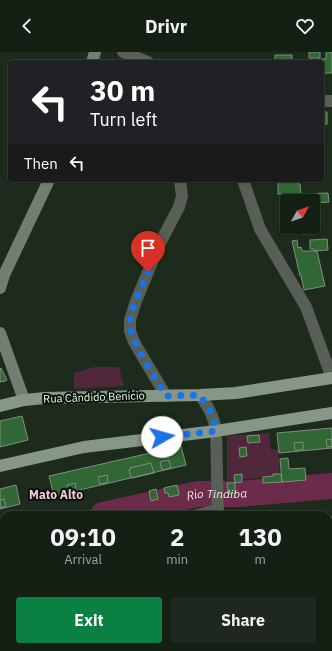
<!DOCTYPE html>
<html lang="en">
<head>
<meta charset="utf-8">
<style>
  body { margin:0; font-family:"IBM Plex Sans",sans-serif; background:#1e281e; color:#f1f3f6; height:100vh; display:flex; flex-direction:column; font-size:15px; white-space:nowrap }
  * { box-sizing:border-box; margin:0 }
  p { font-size:13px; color:#9da3a0 }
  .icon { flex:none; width:22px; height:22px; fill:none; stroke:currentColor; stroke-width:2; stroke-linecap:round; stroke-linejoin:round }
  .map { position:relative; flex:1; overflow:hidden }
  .drawer { position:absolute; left:0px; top:459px; width:332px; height:140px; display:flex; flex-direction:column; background:#152015; border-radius:12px 12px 0 0; box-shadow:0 1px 3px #0004,0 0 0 1px #343e34 }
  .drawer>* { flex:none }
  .banner { position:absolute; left:8px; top:8px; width:316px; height:122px; border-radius:4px; box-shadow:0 1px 3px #0004,0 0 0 1px #343e34; background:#202124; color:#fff; overflow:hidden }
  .needle { width:26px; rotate:50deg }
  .controls { position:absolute; left:280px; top:142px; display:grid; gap:8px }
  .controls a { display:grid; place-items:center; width:40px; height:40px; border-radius:4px; background:#152015; box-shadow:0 1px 3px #0004,0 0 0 1px #343e34; font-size:20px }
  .pin { position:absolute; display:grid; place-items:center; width:34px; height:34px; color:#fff; margin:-41px -17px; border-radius:50% 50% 50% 0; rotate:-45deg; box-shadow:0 0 4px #0007 }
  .pin .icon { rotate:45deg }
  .me { position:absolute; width:44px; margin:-22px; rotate:83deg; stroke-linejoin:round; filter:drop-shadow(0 0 3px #0008) }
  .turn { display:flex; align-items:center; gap:14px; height:84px; padding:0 16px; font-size:18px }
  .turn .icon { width:52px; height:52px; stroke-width:2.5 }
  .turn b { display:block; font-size:28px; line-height:34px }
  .then { display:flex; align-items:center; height:38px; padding:0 16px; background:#0003; gap:8px; font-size:15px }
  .eta { display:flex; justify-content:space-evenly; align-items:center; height:68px; text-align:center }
  .eta b { font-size:24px; font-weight:800; line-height:28px }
  .button { display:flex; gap:8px; margin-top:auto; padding:8px 16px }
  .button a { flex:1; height:46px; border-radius:4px; background:#0b8043; color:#fff; font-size:16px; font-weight:800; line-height:46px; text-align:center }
  .button a+a { background:#1e281e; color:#f1f3f6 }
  header { display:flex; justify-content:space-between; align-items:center; height:52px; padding:0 16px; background:#152015; font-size:18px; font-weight:800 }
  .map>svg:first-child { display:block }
  .green { fill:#51273b }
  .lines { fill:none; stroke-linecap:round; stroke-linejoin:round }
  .river { stroke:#6b2b4b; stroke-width:26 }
  .building { fill:#316734; stroke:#7e907e }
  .street { stroke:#575f57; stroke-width:12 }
  .secondary { stroke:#727e72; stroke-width:12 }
  .primary { stroke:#879787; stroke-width:12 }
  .route { stroke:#1a73e8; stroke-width:7; stroke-dasharray:0 12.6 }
  .labels { text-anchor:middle; stroke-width:4; stroke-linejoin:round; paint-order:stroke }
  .street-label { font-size:11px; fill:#eef8ee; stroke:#0b110b }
  .neighbourhood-label { font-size:12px; font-weight:bold; fill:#f9c9dd; stroke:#0b110b }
  .water-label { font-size:12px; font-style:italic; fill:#f3dee6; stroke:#0b110b }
</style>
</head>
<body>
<header><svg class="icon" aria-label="back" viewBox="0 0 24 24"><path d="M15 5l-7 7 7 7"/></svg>Drivr<svg class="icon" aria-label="heart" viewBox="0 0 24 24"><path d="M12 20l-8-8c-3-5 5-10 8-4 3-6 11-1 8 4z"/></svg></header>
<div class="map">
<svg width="332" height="599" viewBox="0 0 332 599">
  <rect width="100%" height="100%" fill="#1c2b1c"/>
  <path class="green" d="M95 315H119L124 334 74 337V321Z
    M269 381 271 398 278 397 280 424 227 429V384Z"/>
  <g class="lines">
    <g class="river">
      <path id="s1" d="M103 463 198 442H238L332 434"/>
      <path d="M0 486 4 485"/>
    </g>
  </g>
  <path class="building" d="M309 0H320V6H309Z
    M326 0H332V21H323L322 7H326Z
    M275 3H292V10H275Z
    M322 7 323 26H322V10H315V8Z
    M322 60H327V72H323V79H322Z
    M322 100H324V118H322Z
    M278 128H298V132H300L301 142H278Z
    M328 141 329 150 313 151V149H297V142Z
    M327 187 328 198 314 199V197H310V188Z
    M297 188 298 196 301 195 302 199H317L325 234 304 238 301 224H300L292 189Z
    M1 316 7 328 3 330V329L0 330V317Z
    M22 364 28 388 0 395V369Z
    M332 376V396L279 401 277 381Z
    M259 383 260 390 248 391 247 384Z
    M332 387V394L327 395 326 388Z
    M303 390V398H295L294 391Z
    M181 394 186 413 54 444 49 424Z
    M246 395 247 404 240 405 239 396Z
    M288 406 289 417 305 416 306 428 282 430 280 407Z
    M169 408 171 416 162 418 160 410Z
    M151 411 154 421 132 426 131 425 129 418 131 417 130 416Z
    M242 422V430L235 431 234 423Z
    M273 422H281L282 430 263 431V425L273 424Z
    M107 423 108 430 100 432 98 425Z
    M75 431 76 438 69 439 67 433Z
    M227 431H235V441L228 442Z
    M16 433 20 452 0 457V437Z
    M177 433 179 443 169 445 168 441H165L164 436Z
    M156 437 158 447 151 449 149 439Z
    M4 447 6 454 0 456V448Z
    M328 465H332V479H328Z
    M328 486H332V497H328Z
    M4 516V578L0 557V517Z
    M328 535H332V549H328Z
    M328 549H332V556H328Z
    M328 556H332V567H328Z
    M7 595H25L26 599H8Z
    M67 595H85V599H68Z
    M76 595H85V599H77Z
    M126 595H144V599H126Z
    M183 595H200V599H183Z"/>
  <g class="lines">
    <path class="street" d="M123 0 148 10
      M322 49H332
      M243 128 260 177 306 255 332 326
      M200 343C208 355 214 364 216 379L218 463
      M166 344 134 290 130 279V268L136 249 160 191 179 155 182 144 180 128
      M197 463 218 458
      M0 507H4
      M328 572H332
      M224 595V599"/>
    <path class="secondary" d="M92 10 95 0
      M0 236 4 223 49 128
      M0 281 24 348"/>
    <path class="primary" d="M0 354 24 348 45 346 200 343 236 341 332 326
      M0 414 84 395 216 379 332 361"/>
  </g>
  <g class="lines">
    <path class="route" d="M148 220C142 235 132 253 130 269 129 289 156 326 166 344L200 343 212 362 216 379 162 385"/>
  </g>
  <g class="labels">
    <g class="street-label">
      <text transform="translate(94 345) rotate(-2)" y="4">Rua Cândido Benício</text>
    </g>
    <g class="neighbourhood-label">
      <text x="56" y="447">Mato Alto</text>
    </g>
    <g class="water-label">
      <text dy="4" stroke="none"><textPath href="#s1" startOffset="116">Rio Tindiba</textPath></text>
    </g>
  </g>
</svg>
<div class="controls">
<a><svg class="needle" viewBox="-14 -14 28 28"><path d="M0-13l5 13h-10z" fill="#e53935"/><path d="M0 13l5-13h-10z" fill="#9da3a0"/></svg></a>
</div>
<div class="pin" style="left:148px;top:220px;background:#d93025"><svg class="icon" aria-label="arrive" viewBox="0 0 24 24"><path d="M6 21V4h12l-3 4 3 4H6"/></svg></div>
<svg class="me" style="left:162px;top:385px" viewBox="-20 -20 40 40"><circle r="19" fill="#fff"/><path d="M0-13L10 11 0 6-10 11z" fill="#1a73e8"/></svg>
<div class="banner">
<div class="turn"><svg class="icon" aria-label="left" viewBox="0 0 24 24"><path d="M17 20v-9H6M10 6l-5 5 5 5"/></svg><div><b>30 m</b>Turn left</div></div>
<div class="then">Then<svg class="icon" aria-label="left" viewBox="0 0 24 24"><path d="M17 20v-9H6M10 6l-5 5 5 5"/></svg></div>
</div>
<section class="drawer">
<div class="eta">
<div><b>09:10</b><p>Arrival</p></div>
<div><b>2</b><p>min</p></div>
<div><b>130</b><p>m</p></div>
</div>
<div class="button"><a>Exit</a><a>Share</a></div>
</section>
</div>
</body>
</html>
